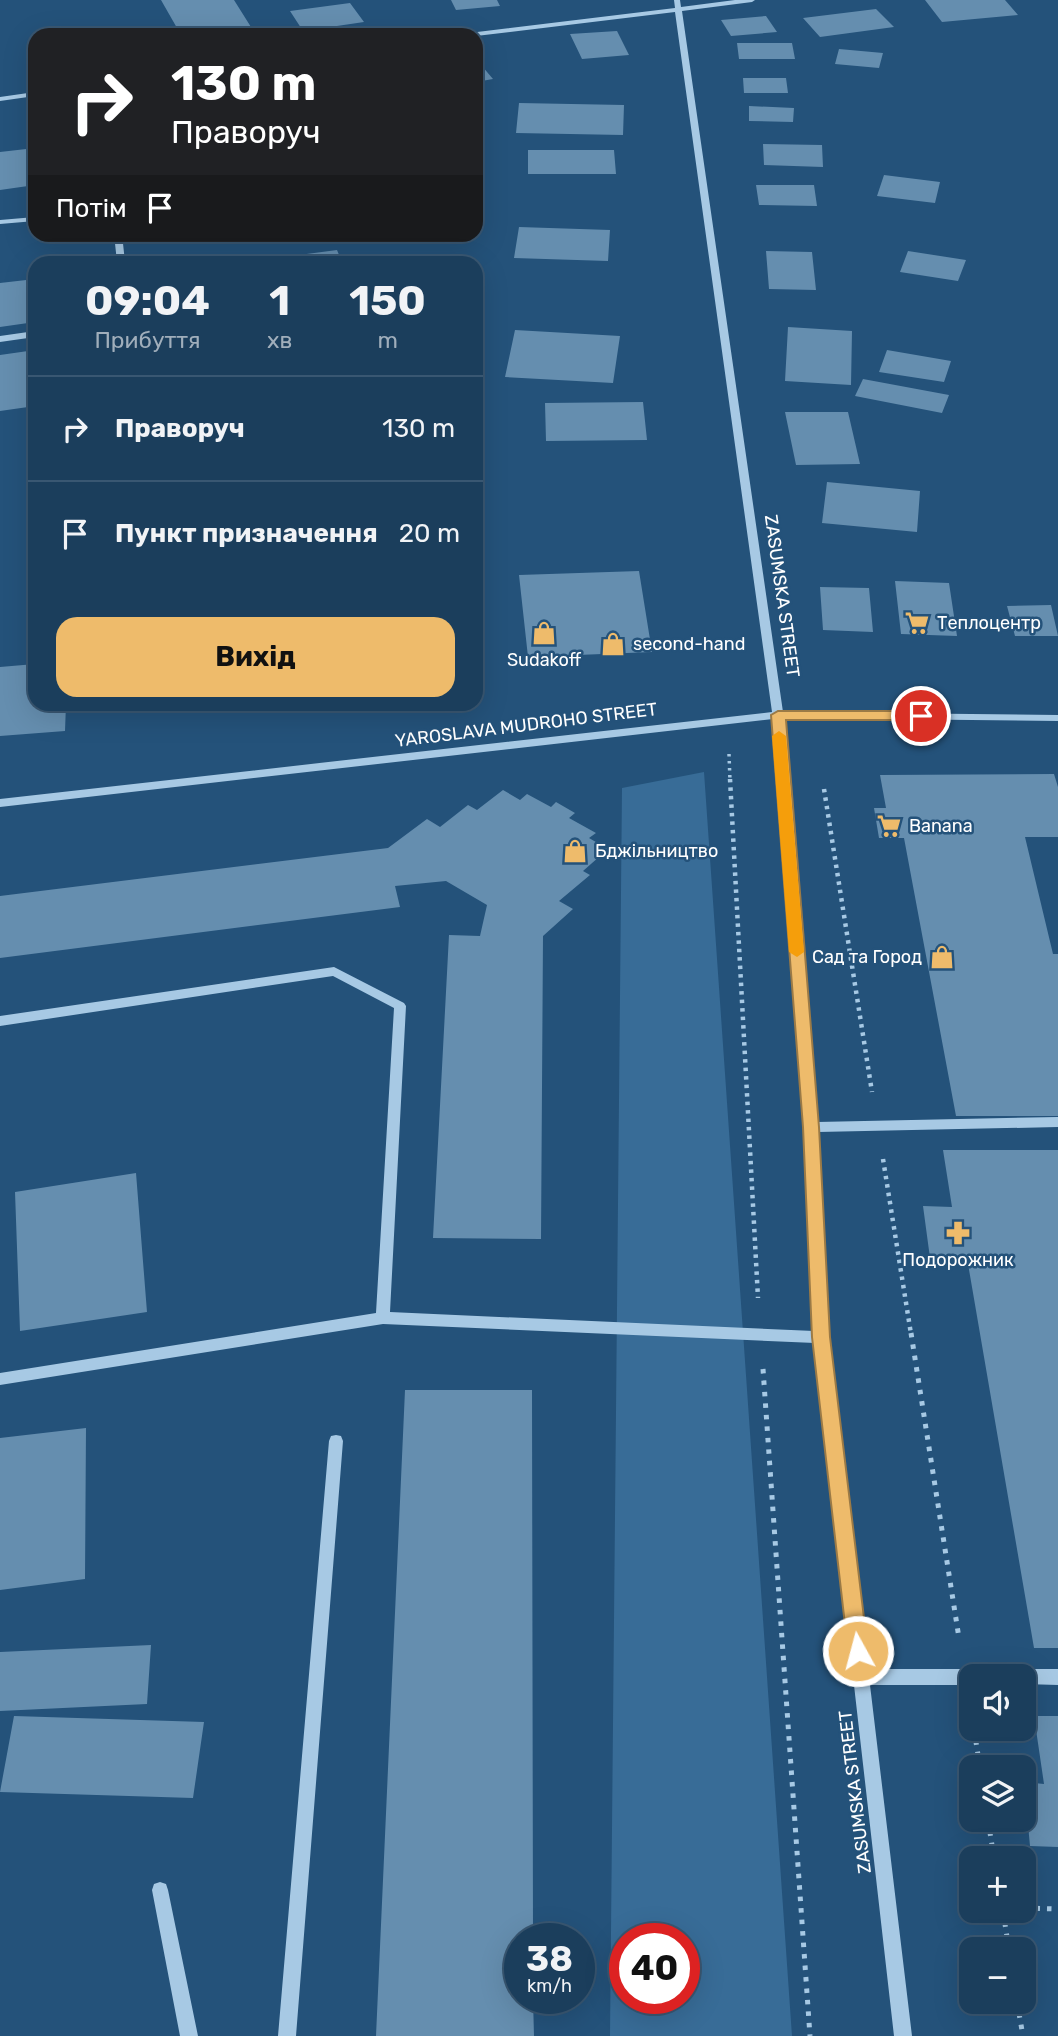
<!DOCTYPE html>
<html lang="uk">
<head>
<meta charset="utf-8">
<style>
  body { margin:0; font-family:Rubik,sans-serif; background:#284965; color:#f1f3f6; height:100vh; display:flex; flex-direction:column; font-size:26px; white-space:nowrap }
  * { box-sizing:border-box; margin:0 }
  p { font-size:23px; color:#a0aebb }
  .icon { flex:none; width:38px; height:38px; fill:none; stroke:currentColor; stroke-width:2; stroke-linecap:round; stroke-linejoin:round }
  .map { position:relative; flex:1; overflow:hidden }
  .side { position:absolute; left:28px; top:256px; width:455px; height:455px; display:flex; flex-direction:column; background:#1b3e5c; border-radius:21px; box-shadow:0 7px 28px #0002,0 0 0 2px #395772 }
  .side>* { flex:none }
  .top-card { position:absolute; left:28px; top:28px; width:455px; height:214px; border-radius:21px; box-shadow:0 7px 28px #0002,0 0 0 2px #395772; background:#202124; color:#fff; overflow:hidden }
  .fabs { position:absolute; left:959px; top:1664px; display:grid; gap:14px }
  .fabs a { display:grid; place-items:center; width:77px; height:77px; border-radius:14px; background:#1b3e5c; box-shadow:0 7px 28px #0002,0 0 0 2px #395772; font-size:35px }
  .speed { position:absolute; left:504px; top:1923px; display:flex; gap:14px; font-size:35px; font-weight:700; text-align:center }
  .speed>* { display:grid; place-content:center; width:91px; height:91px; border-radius:50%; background:#1b3e5c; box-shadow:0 7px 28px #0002,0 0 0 2px #395772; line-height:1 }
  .speed small { font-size:18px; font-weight:400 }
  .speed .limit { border:10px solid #d22; background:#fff; color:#111 }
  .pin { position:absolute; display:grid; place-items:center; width:60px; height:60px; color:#fff; margin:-30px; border:4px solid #fff; border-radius:50%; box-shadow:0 2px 7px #0007 }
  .me { position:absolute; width:77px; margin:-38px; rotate:353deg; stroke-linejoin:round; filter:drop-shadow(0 0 5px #0008) }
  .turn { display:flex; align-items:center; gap:24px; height:147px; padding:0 28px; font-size:32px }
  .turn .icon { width:91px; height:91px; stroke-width:2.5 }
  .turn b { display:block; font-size:49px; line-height:60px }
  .then { display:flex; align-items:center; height:66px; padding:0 28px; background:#0003; gap:14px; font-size:26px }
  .eta { display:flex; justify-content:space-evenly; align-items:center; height:119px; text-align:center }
  .eta b { font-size:42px; font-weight:700; line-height:49px }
  .cta { display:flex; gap:14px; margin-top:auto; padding:14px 28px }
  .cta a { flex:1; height:80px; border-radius:21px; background:#eebb6b; color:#111; font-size:28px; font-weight:700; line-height:80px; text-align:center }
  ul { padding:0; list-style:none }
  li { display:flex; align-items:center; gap:21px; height:105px; padding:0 28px; border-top:2px solid #395772 }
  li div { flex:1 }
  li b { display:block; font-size:26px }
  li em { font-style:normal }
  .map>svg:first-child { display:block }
  .green { fill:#386c97; fill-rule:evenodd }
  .building { fill:#658eaf }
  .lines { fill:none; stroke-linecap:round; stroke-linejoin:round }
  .path-far2 { stroke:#a7c9e4; stroke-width:3.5; stroke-dasharray:2.5 4.5; stroke-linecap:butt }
  .path-far1 { stroke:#a7c9e4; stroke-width:4.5; stroke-dasharray:3.5 5; stroke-linecap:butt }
  .path { stroke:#a7c9e4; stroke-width:5; stroke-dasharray:4.5 7; stroke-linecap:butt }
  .minor { fill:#a7c9e4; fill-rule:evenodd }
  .route { fill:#eebb6b; stroke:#9b7a46; stroke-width:2 }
  .slow { fill:#f59e0b }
  .labels { text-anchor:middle; stroke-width:5; stroke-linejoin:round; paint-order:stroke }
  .street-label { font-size:18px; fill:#fff; stroke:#24527a }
  .poi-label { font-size:18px; fill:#fff; stroke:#24527a; text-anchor:start }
</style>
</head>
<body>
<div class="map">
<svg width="1058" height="2036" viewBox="0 0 1058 2036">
  <rect width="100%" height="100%" fill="#24527a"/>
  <path class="green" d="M704 772 792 2036H610L622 788ZM625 1939H684V1998H625Z"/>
  <path class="building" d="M161 0H234L256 35H181Z
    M451 0H497L500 6 456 10Z
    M925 0H1005L1018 15 942 22Z
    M350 3 364 22 303 31 290 11Z
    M876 9 894 27 820 37 803 18Z
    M766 16 777 32 731 36 721 20Z
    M617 31 629 55 582 59 570 34Z
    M737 43H792L795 59H739Z
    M839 49 883 53 879 68 835 64Z
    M476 59 493 79 476 82Z
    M743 78H786L788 93H744Z
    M519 103 624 105 623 135 516 133Z
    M749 106 794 108 793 122 749 121Z
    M763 144 822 145 823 167 764 165Z
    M35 148V185L0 190V152Z
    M528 150H614L616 174H528Z
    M884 175 940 182 935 203 877 196Z
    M756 185H814L817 206 759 205Z
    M519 227 610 230 608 261 514 258Z
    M337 250 342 262H253V261Z
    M766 251 812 252 816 290 769 289Z
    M908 251 966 260 958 281 900 272Z
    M35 279V322L0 327V283Z
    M788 327 852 331 851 385 785 381Z
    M515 330 620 336 613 383 505 377Z
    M35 350V406L0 411V355Z
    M887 350 951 361 944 382 879 372Z
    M863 379 949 395 942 413 855 396Z
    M643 402 647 440 546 441 545 403Z
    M785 412H848L860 464 796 465Z
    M827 482 920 491 917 532 822 523Z
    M639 571 652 652 528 657 519 575Z
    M895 581 949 583 957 636 901 634Z
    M820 587 869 588 873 632 823 630Z
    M1051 605 1058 636H1015L1007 606Z
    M35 664V704H66L65 731 0 736V667Z
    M172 704H208L209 705 172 709Z
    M1054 774 1058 787V837H1025L1053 954H1058V1116H956L904 838H879L874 808H886L880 775Z
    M503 790 520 800 527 794 551 807 556 802 575 813 569 818 596 833 589 838 608 849 583 871 590 875 559 901 573 909 543 936 541 1239 433 1238 449 935 480 936 487 905 446 881 395 886 400 907 0 958V896L388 848 427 819 440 827 468 805 477 810Z
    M943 1150H1058V1648H1034L967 1258H930L923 1206 952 1207Z
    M136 1173 147 1312 20 1331 15 1192Z
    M405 1390H532L533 1939H520V1998H533L534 2036H376Z
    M86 1428 85 1579 0 1590V1438Z
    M151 1645 147 1704 0 1711V1652Z
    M14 1716 204 1722 193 1798 0 1792Z
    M1034 1716H1058V1847L1030 1846 1024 1782 1044 1784Z"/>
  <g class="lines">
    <path class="path-far2" d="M729 754 730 781"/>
    <path class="path-far1" d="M730 779 758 1298
      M824 789 872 1092
      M883 1159 911 1334"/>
    <path class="path" d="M911 1333 959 1638
      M763 1369 810 2036
      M974 1729 980 1768
      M988 1820 994 1858
      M1024 1908 1058 1909
      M1003 1911 1009 1950
      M1017 2002 1023 2036"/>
    <path class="minor" d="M674 0H680L681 7 735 0H755L752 2 682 11 783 712 1058 715V721L784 718 817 1122 1058 1117V1127L818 1132 828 1337 868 1669H971L977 1672 979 1676H971V1685H870L912 2036H894L815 1343 383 1324 0 1385V1373L376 1313 394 1008 333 976 0 1026V1016L334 967 404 1003 406 1006 390 1312 814 1331 805 1127 773 719 0 807V799L772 712 675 12 476 36 465 35 469 33 675 8Z
      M35 92V96L0 101V97Z
      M35 217V221L0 224V220Z
      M114 234H122L125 262H117Z
      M35 331V337L0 342V336Z
      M336 1435 341 1436 343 1441 296 2036H278L329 1441 331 1436Z
      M1024 1669H1058V1685L1024 1684V1676H1016L1018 1672Z
      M160 1882 166 1884 168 1890 198 2036H180L152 1890 154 1884Z"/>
  </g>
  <path class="route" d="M778 711H921L928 716 921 720H786L819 1127 830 1337 868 1651 865 1658 858 1661 851 1658 848 1651 812 1337 803 1127 771 715Z"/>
  <path class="slow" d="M779 731 786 736 804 952 797 957 789 952 772 736Z"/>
  <defs>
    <g id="supermarket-bare" transform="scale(1.89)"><path d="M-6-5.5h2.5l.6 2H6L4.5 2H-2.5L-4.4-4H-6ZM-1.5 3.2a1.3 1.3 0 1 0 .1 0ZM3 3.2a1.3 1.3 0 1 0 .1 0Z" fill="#eebb6b" stroke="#24527a" stroke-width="2.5" paint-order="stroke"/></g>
    <g id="shop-bare" transform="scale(1.89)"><path d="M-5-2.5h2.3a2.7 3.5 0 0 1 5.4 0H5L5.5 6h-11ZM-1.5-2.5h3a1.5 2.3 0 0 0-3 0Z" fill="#eebb6b" stroke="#24527a" stroke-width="2.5" paint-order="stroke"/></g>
    <g id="pharmacy-bare" transform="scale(1.89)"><path d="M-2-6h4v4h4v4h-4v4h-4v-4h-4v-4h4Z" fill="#eebb6b" stroke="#24527a" stroke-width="2.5" paint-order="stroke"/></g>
  </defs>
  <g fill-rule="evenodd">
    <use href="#supermarket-bare" x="917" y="623"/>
    <use href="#shop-bare" x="544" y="633"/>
    <use href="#shop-bare" x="613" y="644"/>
    <use href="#supermarket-bare" x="889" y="826"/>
    <use href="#shop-bare" x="575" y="851"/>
    <use href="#shop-bare" x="942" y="957"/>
    <use href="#pharmacy-bare" x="958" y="1233"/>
  </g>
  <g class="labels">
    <g class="street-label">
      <text transform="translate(782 596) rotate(82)" y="6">ZASUMSKA STREET</text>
      <text transform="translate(526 725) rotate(-7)" y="6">YAROSLAVA MUDROHO STREET</text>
      <text transform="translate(855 1792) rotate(-97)" y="6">ZASUMSKA STREET</text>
    </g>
    <g class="poi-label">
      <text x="937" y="629">Теплоцентр</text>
      <text x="633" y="650">second-hand</text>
      <text x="544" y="666" text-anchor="middle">Sudakoff</text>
      <text x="909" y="832">Banana</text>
      <text x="595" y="857">Бджільництво</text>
      <text x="922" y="963" text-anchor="end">Сад та Город</text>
      <text x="958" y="1266" text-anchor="middle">Подорожник</text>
    </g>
  </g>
</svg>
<div class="fabs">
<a><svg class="icon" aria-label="sound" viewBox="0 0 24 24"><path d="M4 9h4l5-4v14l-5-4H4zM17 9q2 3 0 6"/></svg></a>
<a><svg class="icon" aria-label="layers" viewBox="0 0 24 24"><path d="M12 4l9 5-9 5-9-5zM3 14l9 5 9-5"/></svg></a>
<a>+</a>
<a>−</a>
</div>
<div class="speed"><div>38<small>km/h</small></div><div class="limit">40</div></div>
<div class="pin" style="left:921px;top:716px;background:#d93025"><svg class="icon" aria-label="arrive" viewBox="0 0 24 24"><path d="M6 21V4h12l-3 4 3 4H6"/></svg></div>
<svg class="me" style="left:858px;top:1651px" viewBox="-20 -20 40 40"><circle r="17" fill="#eebb6b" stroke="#fff" stroke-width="3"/><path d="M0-11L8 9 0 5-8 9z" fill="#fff"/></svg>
<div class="top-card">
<div class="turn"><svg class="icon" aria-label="right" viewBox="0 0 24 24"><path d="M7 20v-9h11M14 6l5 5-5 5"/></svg><div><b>130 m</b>Праворуч</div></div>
<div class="then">Потім<svg class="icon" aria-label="arrive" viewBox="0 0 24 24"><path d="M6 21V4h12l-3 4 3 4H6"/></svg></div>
</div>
<section class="side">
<div class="eta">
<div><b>09:04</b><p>Прибуття</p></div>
<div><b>1</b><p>хв</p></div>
<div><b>150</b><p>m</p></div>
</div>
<ul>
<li><svg class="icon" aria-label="right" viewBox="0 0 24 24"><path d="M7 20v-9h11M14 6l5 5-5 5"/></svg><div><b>Праворуч</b></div><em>130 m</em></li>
<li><svg class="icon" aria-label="arrive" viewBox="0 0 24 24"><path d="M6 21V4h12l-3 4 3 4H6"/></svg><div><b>Пункт призначення</b></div><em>20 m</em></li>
</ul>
<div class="cta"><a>Вихід</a></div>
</section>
</div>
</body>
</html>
